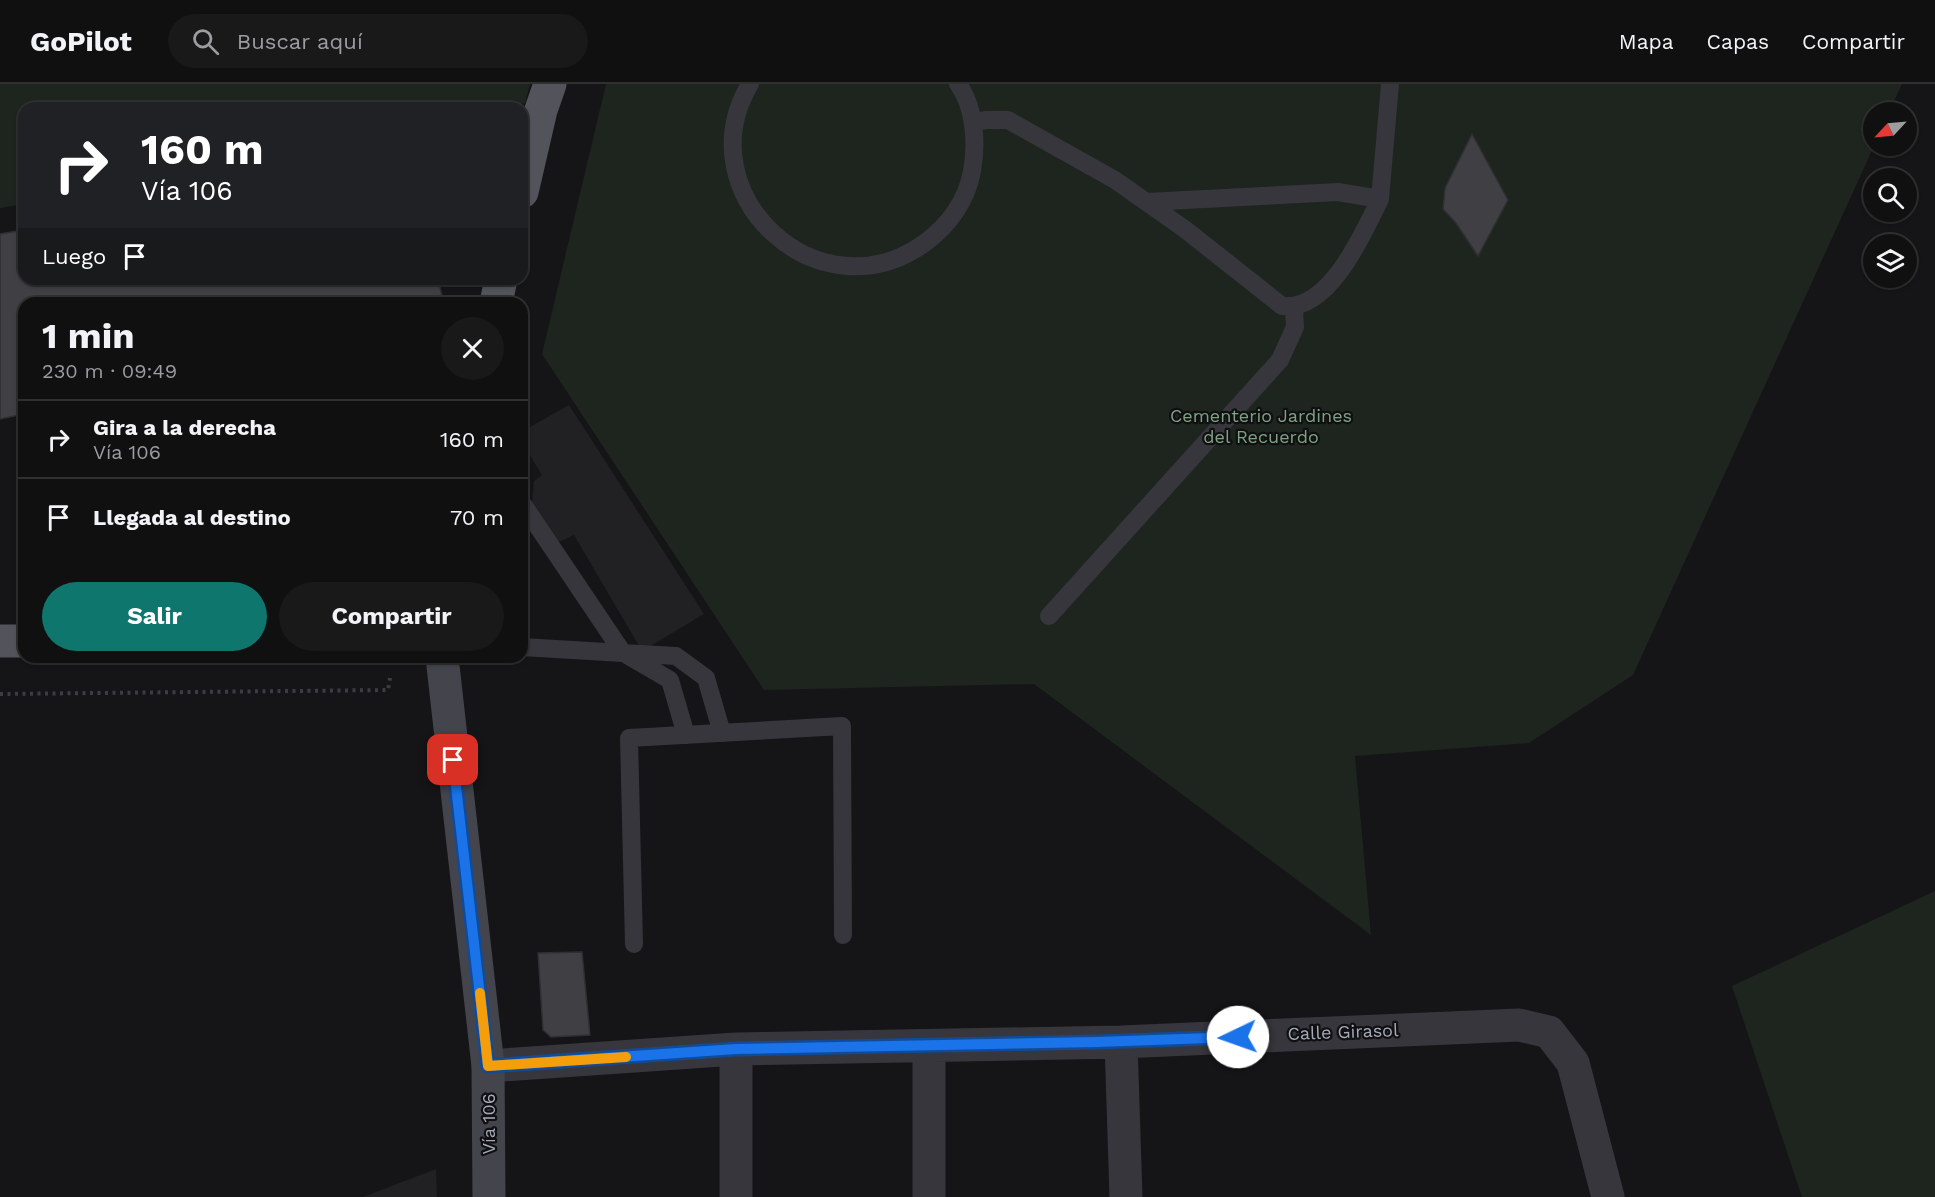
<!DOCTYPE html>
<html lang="es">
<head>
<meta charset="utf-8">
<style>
  body { margin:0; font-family:"Work Sans",sans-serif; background:#19191a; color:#f1f3f6; height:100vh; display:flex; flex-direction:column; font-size:22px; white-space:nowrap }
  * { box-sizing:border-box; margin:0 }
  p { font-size:20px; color:#9c9d9f }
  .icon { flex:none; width:33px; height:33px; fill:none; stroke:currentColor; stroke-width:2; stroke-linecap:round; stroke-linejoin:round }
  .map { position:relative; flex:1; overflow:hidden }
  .drawer { position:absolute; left:18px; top:213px; width:510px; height:366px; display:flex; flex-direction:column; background:#101011; border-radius:18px; box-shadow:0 2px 4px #0004,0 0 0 2px #303031 }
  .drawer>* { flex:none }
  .hud { position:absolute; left:18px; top:18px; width:510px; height:183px; border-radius:18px; box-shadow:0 2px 4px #0004,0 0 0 2px #303031; background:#202124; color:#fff; overflow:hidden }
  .needle { width:39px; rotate:244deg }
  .controls { position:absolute; left:1863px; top:18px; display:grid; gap:12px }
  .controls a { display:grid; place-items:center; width:54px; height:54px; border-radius:50%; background:#101011; box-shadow:0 2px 4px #0004,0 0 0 2px #303031; font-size:30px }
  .pin { position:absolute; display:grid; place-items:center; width:51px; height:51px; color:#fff; margin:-26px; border-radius:12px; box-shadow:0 3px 9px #0006 }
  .me { position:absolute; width:66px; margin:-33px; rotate:267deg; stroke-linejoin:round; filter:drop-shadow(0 0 4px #0008) }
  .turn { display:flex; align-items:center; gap:21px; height:126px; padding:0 24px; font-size:27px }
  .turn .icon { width:78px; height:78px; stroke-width:2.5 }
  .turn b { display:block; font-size:42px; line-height:51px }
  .then { display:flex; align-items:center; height:57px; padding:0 24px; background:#0003; gap:12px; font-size:22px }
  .round { display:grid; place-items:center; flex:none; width:63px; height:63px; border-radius:32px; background:#19191a }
  .overview { display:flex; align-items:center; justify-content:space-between; height:102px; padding:0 24px }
  h1 { font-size:36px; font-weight:700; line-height:45px }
  .cta { display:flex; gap:12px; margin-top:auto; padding:12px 24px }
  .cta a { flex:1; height:69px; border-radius:36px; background:#0f766e; color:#fff; font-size:24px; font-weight:700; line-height:69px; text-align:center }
  .cta a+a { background:#19191a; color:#f1f3f6 }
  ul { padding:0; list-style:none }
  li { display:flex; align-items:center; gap:18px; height:78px; padding:0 24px; border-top:2px solid #303031 }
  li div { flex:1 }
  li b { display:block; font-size:22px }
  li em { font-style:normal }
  header { display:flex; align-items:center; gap:36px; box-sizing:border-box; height:84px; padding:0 30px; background:#101011; border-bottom:2px solid #303031 }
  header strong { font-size:28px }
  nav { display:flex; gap:33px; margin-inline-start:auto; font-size:21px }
  .search { width:420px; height:54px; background:#19191a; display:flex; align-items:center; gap:15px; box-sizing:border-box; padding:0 21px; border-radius:33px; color:#9c9d9f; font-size:22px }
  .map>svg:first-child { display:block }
  .built { fill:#212124 }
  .green { fill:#1d251e }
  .building { fill:#3f3f44; stroke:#2f2f33; stroke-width:1.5 }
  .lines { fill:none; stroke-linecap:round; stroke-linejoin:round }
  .path { stroke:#3c3d43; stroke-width:4; stroke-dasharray:3 4.5; stroke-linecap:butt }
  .service { stroke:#36363c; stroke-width:18 }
  .minor { stroke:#36363c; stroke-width:33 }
  .secondary { stroke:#44454c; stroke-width:33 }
  .primary { stroke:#52535b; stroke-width:33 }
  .route-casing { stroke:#114b97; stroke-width:15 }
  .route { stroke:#1a73e8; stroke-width:10 }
  .slow { stroke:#f59e0b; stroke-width:10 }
  .labels { text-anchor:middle; stroke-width:4.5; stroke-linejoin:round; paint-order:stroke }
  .park-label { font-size:18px; fill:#7da382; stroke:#101012 }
  .street-label { font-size:18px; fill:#a6aab8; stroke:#101012 }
</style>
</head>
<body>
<header>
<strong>GoPilot</strong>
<div class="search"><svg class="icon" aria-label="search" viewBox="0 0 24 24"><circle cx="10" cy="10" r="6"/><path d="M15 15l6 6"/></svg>Buscar aquí</div>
<nav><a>Mapa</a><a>Capas</a><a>Compartir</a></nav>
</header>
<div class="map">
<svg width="1935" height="1113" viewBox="0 0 1935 1113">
  <rect width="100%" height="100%" fill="#151517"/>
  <path class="built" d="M569 321 704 530 642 567 574 451 557 459 532 419 534 397 542 391 526 365 530 343Z
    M436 1085 437 1113H363Z"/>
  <path class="green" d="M0 0H530L525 19 501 24H24V120L0 124Z
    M606 0H1902L1889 28H1874V62L1633 591 1529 659 1355 672 1371 851 1034 600 764 606 542 270Z
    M1935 807V1113H1802L1732 902Z"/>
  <path class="building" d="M1472 50 1508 116 1478 172 1456 139 1443 125 1445 104Z
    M24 146V195H438L442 212 407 219H24V330L0 335V150Z
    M582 868 590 951 551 953 543 946 538 869Z"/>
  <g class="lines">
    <path class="path" d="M0 610 388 606 390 594"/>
    <path class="service" d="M750 0C684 111 821 236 926 158 949 141 967 116 972 87 977 60 975 23 958 0
      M973 38 987 36H1008L1115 96 1186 146 1282 222C1329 228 1363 150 1380 115L1338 108 1147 118
      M1380 115 1390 0
      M522 419 623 569 522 563
      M1049 532 1280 276 1295 243 1294 224
      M623 569 676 572 706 594 722 649
      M627 571 670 596 686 651
      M634 860 629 654 842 642 843 851"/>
    <path class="minor" d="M1121 958 1126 1113
      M736 965V1113
      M488 982 736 965 1121 958 1519 941 1549 948 1573 979 1608 1113
      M929 1113V962"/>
    <path class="secondary" d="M442 573 488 982 489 1113"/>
    <path class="primary" d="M522 108 541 26 550 0
      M496 219 501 195
      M0 557H24"/>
  </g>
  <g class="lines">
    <g class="route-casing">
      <path id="route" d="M453 676 488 982 736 965 1097 958 1238 953"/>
    </g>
    <use href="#route" class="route"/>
    <path class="slow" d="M480 909 488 982 626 973"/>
  </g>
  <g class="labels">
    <g class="park-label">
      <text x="1261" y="338">Cementerio Jardines<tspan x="1261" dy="21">del Recuerdo</tspan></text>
    </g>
    <g class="street-label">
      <text transform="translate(1343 948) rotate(-2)" y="6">Calle Girasol</text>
      <text transform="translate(489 1040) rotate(-90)" y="6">Vía 106</text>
    </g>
  </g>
</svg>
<div class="controls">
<a><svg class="needle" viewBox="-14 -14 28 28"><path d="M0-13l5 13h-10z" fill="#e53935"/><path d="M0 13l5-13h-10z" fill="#9c9d9f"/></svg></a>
<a><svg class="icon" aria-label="search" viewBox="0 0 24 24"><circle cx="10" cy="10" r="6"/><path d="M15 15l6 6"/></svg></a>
<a><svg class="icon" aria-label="layers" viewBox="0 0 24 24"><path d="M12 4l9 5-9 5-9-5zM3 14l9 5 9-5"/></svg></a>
</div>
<div class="pin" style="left:453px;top:676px;background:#d93025"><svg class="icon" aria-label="arrive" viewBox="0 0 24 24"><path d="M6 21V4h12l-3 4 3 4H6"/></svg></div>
<svg class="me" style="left:1238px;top:953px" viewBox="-20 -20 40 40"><circle r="19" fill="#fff"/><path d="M0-13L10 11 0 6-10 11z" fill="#1a73e8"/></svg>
<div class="hud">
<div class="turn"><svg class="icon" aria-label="right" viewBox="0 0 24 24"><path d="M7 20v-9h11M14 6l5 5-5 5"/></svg><div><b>160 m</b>Vía 106</div></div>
<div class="then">Luego<svg class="icon" aria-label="arrive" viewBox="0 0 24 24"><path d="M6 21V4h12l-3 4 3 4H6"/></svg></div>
</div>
<section class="drawer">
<div class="overview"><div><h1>1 min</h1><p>230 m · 09:49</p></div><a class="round"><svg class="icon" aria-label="close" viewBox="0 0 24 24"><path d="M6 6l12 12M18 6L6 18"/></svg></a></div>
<ul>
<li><svg class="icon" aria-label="right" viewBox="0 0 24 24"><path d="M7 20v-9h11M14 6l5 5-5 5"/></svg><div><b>Gira a la derecha</b><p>Vía 106</p></div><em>160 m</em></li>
<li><svg class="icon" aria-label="arrive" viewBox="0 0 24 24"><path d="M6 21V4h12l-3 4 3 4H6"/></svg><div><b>Llegada al destino</b></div><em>70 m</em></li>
</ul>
<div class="cta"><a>Salir</a><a>Compartir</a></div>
</section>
</div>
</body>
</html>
